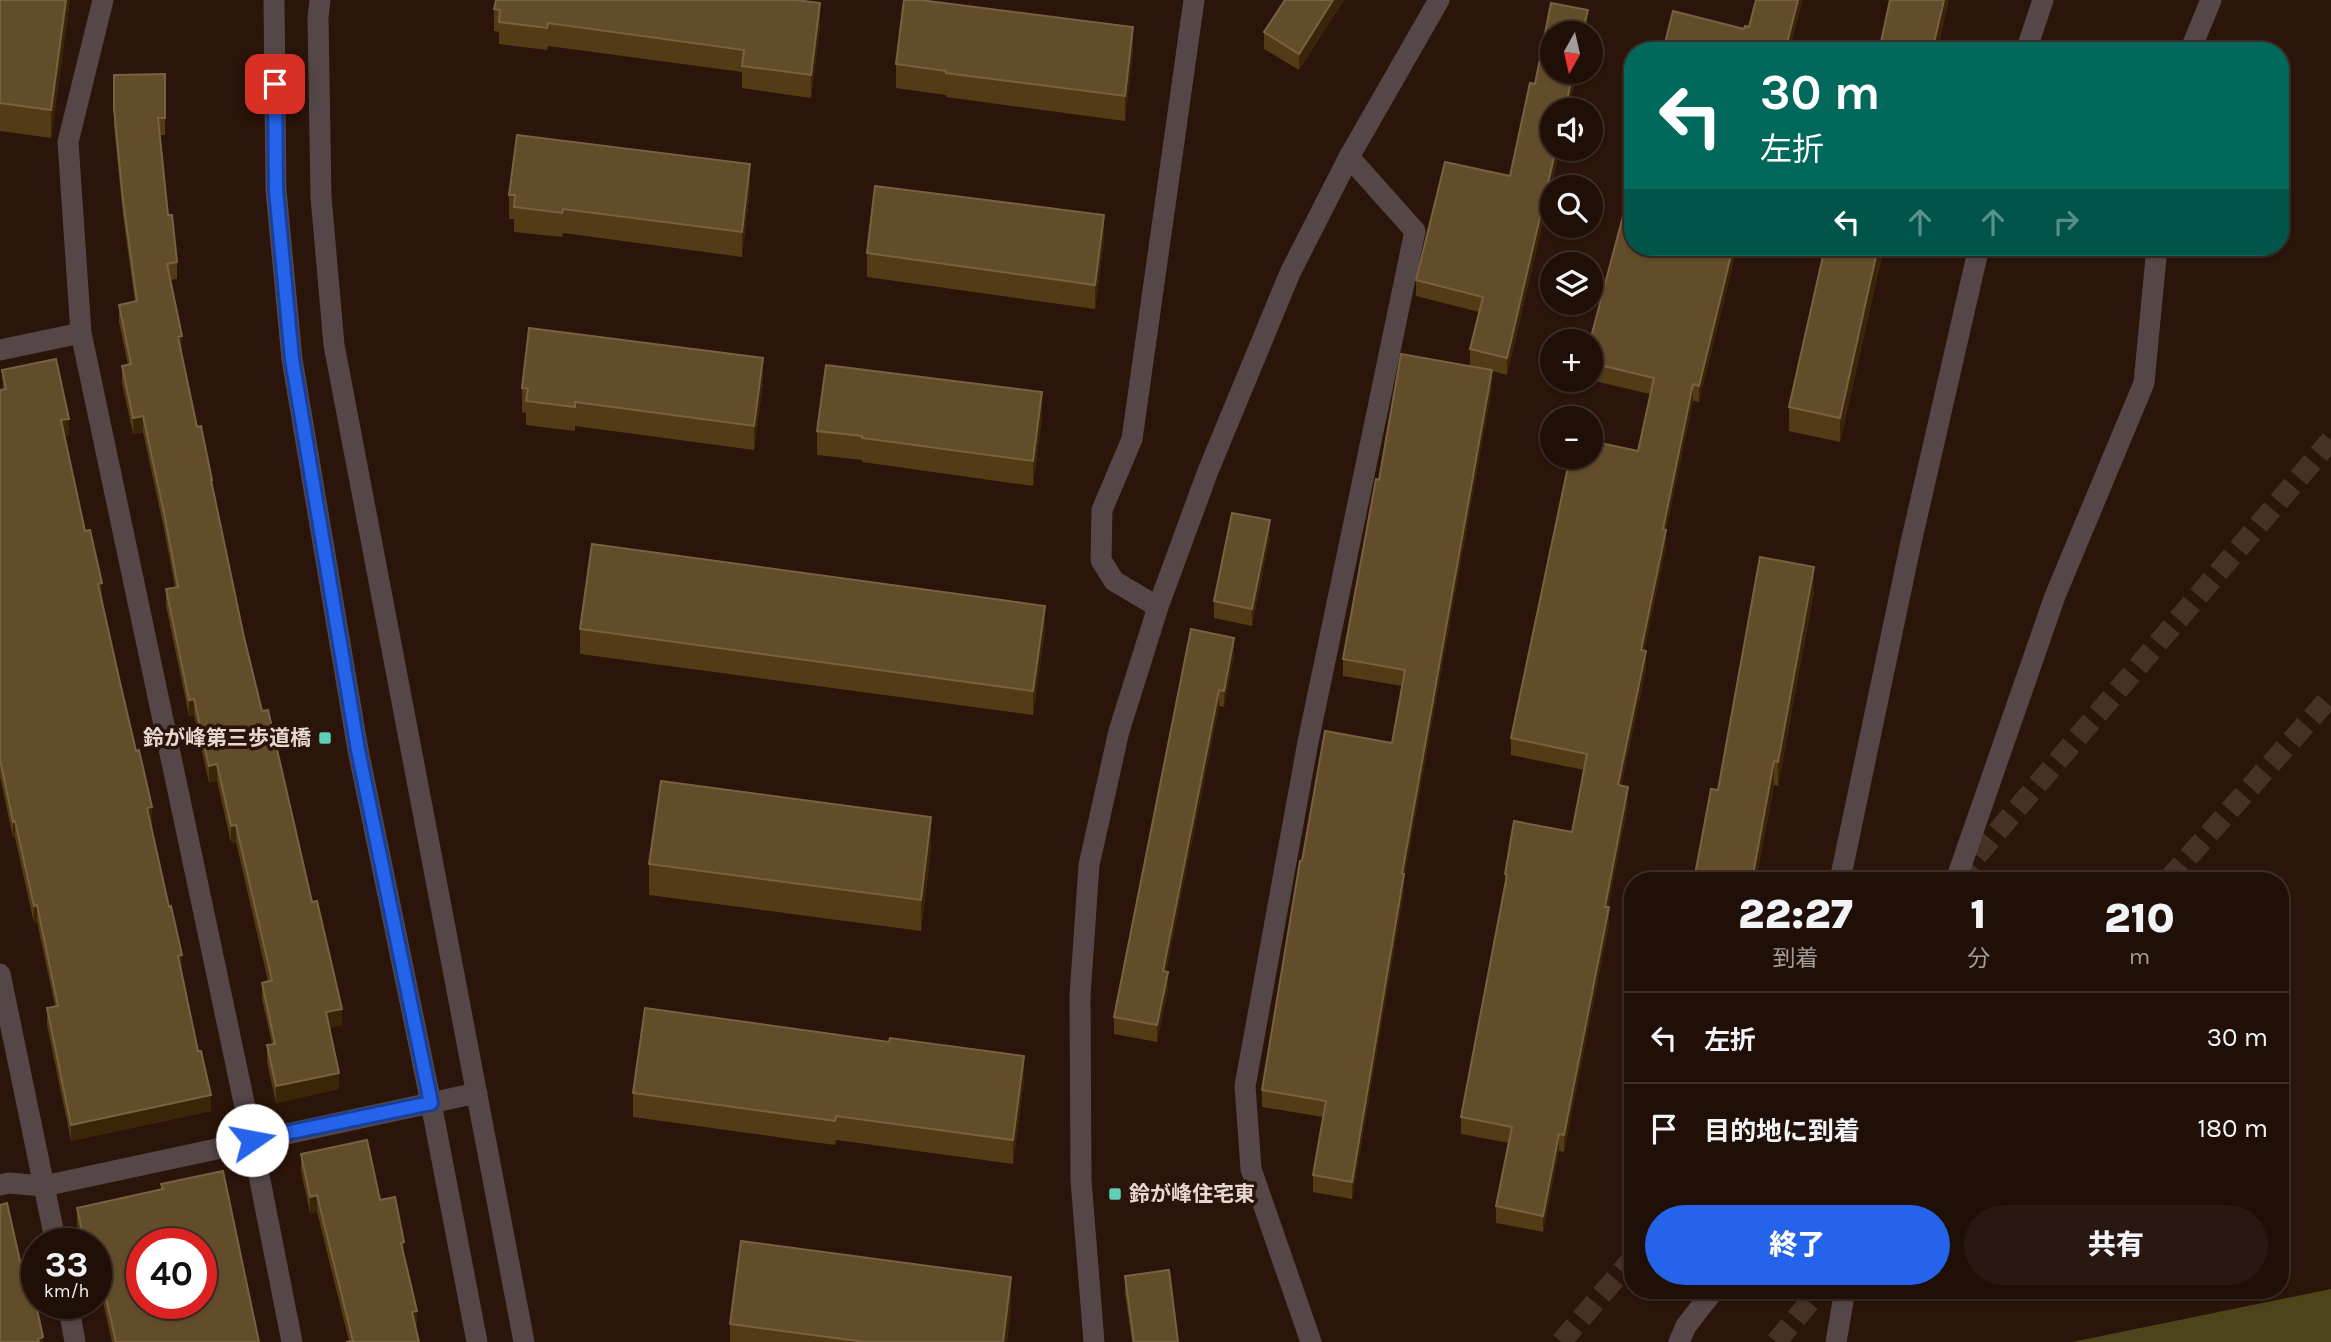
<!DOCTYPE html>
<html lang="ja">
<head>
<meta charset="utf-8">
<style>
  body { margin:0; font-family:Karla,"Noto Sans JP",sans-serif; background:#281811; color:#f1f3f6; height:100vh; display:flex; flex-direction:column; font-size:26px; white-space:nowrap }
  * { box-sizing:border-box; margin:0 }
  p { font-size:23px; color:#a29c9b }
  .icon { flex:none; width:38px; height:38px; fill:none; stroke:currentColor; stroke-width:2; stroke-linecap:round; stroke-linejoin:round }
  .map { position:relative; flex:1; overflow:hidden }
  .details { position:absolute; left:1624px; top:872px; width:665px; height:427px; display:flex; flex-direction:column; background:#200f07; border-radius:28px; box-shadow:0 2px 5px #0004,0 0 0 2px #3d2f28 }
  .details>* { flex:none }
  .guide { position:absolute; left:1624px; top:42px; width:665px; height:214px; border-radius:28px; box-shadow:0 2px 5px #0004,0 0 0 2px #3d2f28; background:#00695c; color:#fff; overflow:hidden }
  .needle { width:46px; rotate:188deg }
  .controls { position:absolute; left:1540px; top:21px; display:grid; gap:14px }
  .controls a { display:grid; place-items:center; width:63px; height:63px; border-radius:50%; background:#200f07; box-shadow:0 2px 5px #0004,0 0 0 2px #3d2f28; font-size:35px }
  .speed { position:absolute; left:21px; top:1228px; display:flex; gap:14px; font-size:35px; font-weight:700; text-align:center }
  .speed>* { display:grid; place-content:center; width:91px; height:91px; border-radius:50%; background:#200f07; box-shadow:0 2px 5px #0004,0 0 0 2px #3d2f28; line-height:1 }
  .speed small { font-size:18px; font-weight:400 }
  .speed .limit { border:10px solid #d22; background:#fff; color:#111 }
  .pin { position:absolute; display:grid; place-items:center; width:60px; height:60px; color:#fff; margin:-30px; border-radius:14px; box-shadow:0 4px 10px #0006 }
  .me { position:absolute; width:77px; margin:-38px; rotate:78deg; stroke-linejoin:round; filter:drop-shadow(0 0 5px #0008) }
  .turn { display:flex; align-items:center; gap:24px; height:147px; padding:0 21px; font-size:32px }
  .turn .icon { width:91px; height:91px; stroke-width:2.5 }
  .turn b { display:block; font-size:49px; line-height:60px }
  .lanes { display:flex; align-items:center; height:66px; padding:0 21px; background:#0003; justify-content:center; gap:35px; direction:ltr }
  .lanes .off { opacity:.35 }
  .eta { display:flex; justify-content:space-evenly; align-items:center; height:119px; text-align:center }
  .eta b { font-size:42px; font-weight:800; line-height:49px }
  .button { display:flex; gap:14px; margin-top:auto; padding:14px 21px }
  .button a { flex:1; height:80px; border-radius:42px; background:#2563eb; color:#fff; font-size:28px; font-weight:800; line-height:80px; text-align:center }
  .button a+a { background:#281811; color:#f1f3f6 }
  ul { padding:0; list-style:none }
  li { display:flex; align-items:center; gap:21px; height:91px; padding:0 21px; border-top:2px solid #3d2f28 }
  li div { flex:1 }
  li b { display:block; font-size:26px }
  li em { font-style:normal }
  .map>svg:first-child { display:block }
  .forest { fill:#4d4519 }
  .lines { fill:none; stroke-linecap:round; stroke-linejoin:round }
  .motorway-tunnel { stroke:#473127; stroke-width:21; stroke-dasharray:21 10; stroke-linecap:butt }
  .minor { stroke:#554747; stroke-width:21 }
  .tertiary { stroke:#554747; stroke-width:21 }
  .wall { fill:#533b15 }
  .shaded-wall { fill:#3c2408 }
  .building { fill:#634c29; stroke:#786143; stroke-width:2; fill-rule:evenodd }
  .route-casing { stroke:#184099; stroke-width:18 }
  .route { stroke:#2563eb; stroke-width:12 }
  .poi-dot { fill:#5cceba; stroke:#2b1409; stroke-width:2.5 }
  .labels { text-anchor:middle; stroke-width:7; stroke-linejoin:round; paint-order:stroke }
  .poi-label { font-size:21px; font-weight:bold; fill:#e8d7d0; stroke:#2b1409; text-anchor:end }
</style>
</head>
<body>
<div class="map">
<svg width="2331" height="1342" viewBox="0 0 2331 1342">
  <rect width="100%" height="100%" fill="#2b1409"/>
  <path class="forest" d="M2331 1289V1342H2072Z"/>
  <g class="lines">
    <path class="motorway-tunnel" d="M1957 879 2331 440
      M2168 880 2331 696
      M1561 1342 1633 1258
      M1776 1342 1820 1290"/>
    <path class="minor" d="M103 0 68 142 81 333 252 1140 292 1342
      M2190 51 2211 0
      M0 350 81 333
      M1956 880 2055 596 2144 383 2157 247
      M0 1185 9 1183 44 1186 56 1244
      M68 1304 75 1342
      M1311 1342 1251 1169 1245 1086 1308 742 1415 231 1349 157
      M1836 1342 1845 1290"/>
    <path class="tertiary" d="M274 0 276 190 292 359 358 750 431 1103 477 1342
      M320 0 318 18 321 197 334 345 524 1342
      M2026 51 2043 0
      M1158 607 1114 581 1101 560 1102 510 1132 439 1194 0
      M1840 880 1910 547 1979 247
      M0 974 44 1186 477 1093
      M1094 1342 1081 1180 1080 996 1089 865 1119 731 1158 607 1208 471 1290 273 1349 157 1439 0
      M1679 1342 1686 1326 1714 1290"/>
  </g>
  <path class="wall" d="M0 0H70L51 138 0 131Z
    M1285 0H1344L1299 70 1264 49V32Z
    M494 9 820 25 811 98 742 88V72L548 46 547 50 499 44V32L494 31Z
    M1588 27 1568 110H1552V149H1560L1507 375 1492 371V387L1404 879V891L1352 1199 1313 1192V1175L1323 1117 1262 1107V1090L1302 861 1392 743 1402 686 1343 676V659L1379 480 1470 366V349L1479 312 1416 296V280L1510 176 1535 84Z
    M1133 51 1125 121 946 97V95L896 88V64Z
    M165 74V135H160L168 215 177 262V279L170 280 181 353 212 489 244 637 262 711 312 902 342 1025 329 1028 339 1089 276 1103 267 1062V1045L272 1044 262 999V983L268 981 236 842 231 843 217 781 209 783 194 715 189 716 166 606V589L175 587 164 529 143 432 133 434 122 383V366L128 365 119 322V305L135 302 123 216 114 126V75Z
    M750 188 742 257 563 233 562 237 514 232V219H509V195Z
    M1104 239 1095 309 867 277V253Z
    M1633 247H1737L1699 402 1693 401 1666 530V546L1644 651 1646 668 1621 786 1628 804 1608 907 1609 924 1564 1152 1559 1151 1543 1232 1496 1223V1206L1509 1143 1461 1134V1117L1505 886V874L1572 832 1584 770 1511 755V738L1638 451 1650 394 1590 380 1591 341Z
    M1825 247H1884L1840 442 1789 431V407Z
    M2 370 69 435 64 436 152 824H151L211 1111 71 1141 47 1025V1008L55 1006 37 922 34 923 15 838H13L0 776V390H3Z
    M763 382 754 450 575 426V431L526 425V413L522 412V388Z
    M1042 416 1033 486 862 462V460L817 455V431Z
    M1270 536 1252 626 1214 618V601Z
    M1814 591 1778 786 1774 785 1756 880H1694L1718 790Z
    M580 629 1045 630 1033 715 580 654Z
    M1191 629 1234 655 1224 707 1219 706 1166 972 1168 989 1157 1042 1114 1034V1017Z
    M931 848 921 931 649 895V864Z
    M1024 1080 1013 1164 836 1140 835 1145 633 1117V1093Z
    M301 1154 380 1200 404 1257 417 1327 349 1341 317 1212 310 1213 301 1171Z
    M161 1184 259 1342H112L96 1271V1244H81L77 1225V1208L161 1189Z
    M1125 1276 1178 1342H1132L1125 1293Z
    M1011 1308 1007 1342H730V1324Z"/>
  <path class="shaded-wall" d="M66 0H70L51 138V110Z
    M1333 0H1344L1299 70V54Z
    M1798 0H1803L1789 51H1785Z
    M1944 0H1949L1938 51H1932Z
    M820 3V25L811 98V75Z
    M1588 10V27L1586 33H1582Z
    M1133 27V51L1125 121V96Z
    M1573 72H1577L1568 110H1565Z
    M1556 149H1560L1507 375V358Z
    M750 164V188L742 257V232Z
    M1104 215V239L1095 309V285Z
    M1733 247H1737L1699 402V386Z
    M1878 247H1884L1840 442V418Z
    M182 336V353L178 354V337Z
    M763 358V382L754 450V426Z
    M1492 370V387L1404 879V891L1352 1199V1182L1402 874Z
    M1693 384V401L1663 546V529Z
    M1042 392V416L1033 486V461Z
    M143 416V432L133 434V418Z
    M69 419V435L61 437V420Z
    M1270 520V536L1252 626V609Z
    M1666 530V546L1641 667V650Z
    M1814 567V591L1778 786V762Z
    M102 583V600L98 584Z
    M1045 606V630L1033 715V691Z
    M1234 638V655L1224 707V691Z
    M1646 651V668L1618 802V785Z
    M1219 690V706L1163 988V971Z
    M194 699V715L189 716V700Z
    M1774 761V785L1756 880H1752Z
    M217 764V781L209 783V766Z
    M1628 787V804L1605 923V907Z
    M152 807V824L147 825V808Z
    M931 817V848L921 931V900Z
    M15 821V838H13V822Z
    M236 825V842L231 843V826Z
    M37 905V922L34 923V906Z
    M1609 907V924L1564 1152V1135Z
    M182 955V972H178V956Z
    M1168 972V989L1157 1042V1025Z
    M342 1009V1025L326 1029V1012Z
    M1024 1056V1080L1013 1164V1140Z
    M339 1073V1089L276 1103V1086Z
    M211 1095V1111L71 1141V1125Z
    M1559 1134V1151L1543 1232V1216Z
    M317 1195V1212L310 1213V1197Z
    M404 1242V1259L401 1243Z
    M1011 1277V1308L1007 1342H1003Z
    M417 1311V1327L412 1328V1312Z
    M43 1337V1342H38V1339Z"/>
  <path class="building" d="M0 0H66L51 110 0 103Z
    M496 0H796L820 3 811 75 742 66 744 50 548 23 547 28 499 22 500 10 494 9Z
    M904 0H920L1133 27 1125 96 946 73V71L896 64Z
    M1285 0H1333L1299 54 1264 32Z
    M1756 0H1798L1785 51H1663L1673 11 1744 29 1745 26 1749 27Z
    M1890 0H1944L1932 51H1879Z
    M1551 3 1588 10 1582 33H1552V72H1573L1565 110H1552V149H1556L1507 358 1470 349 1483 297 1416 280 1445 162 1510 176 1530 83 1535 84Z
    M165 74V118H158L168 215H172L177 262 167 264 182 336 178 337 197 427 201 426 212 480H211L244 637 262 711 268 710 312 902 317 901 342 1009 326 1012 339 1073 276 1086 267 1045 275 1044 262 983 272 980 236 825 231 826 217 764 209 766 194 699 189 700 166 589 178 587 164 513 143 416 133 418 122 366 131 364 119 305 137 301 123 200 114 109V75Z
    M517 135 750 164 742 232 563 209 562 213 514 207 515 195H509Z
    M1633 178V247H1733L1699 386 1693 384 1663 529 1666 530 1641 650 1646 651 1618 785 1628 787 1605 907H1609L1564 1135 1559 1134 1543 1216 1496 1206 1512 1127 1461 1117 1507 875 1505 874 1514 821 1572 832 1587 754 1511 738 1570 457H1591V441L1638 451 1654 378 1591 363V341H1590Z
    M875 186 1104 215 1095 285 867 253Z
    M1825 247H1878L1840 418 1789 407Z
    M529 328 763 358 754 426 575 402V407L526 401 528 389 522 388Z
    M1401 354 1492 370 1402 874H1404L1352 1182 1313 1175 1326 1101 1262 1090 1300 861H1302L1325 731 1392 743 1405 670 1343 659 1376 479 1379 480Z
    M56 359 69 419 61 420 85 531 90 530 102 583 98 584 119 678 136 751 139 750 152 807 147 808 169 907 171 906 182 955 178 956 198 1051H201L211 1095 71 1125 47 1008 58 1006 37 905 34 906 15 821 13 822 0 759V390L6 389 2 370Z
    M826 365 1042 392 1033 461 862 438V436L817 431Z
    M1232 513 1270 520 1252 609 1214 601Z
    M592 544 1045 606 1033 691 580 629Z
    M1760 557 1814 567 1778 762 1774 761 1752 880H1694L1711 789 1718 790Z
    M1191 629 1234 638 1224 691 1219 690 1163 971 1168 972 1157 1025 1114 1017Z
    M661 781 931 817 921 900 649 864Z
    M645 1008 889 1042 890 1038 1024 1056 1013 1140 836 1116 835 1121 633 1093Z
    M367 1140 380 1200 395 1197 404 1242 401 1243 417 1311 412 1312 419 1342H346L353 1341 317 1195 310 1197 301 1154Z
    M223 1171 259 1342H116L96 1255V1244H85L77 1208 163 1189 161 1184ZM142 1244H201V1304H142Z
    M7 1203 27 1292 33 1291 43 1337 38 1339 39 1342H0V1205Z
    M741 1241 1011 1277 1003 1342H865L730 1324Z
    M1169 1270 1178 1342H1134L1125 1276Z"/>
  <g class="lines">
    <g class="route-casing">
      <path id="route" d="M252 1140 431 1103 358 750 292 359 276 190 275 84"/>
    </g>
    <use href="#route" class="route"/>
  </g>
  <g class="poi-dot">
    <rect x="318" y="731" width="14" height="14" rx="3.5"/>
    <rect x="1108" y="1187" width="14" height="14" rx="3.5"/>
  </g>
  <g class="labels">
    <g class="poi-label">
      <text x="311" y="745">鈴が峰第三歩道橋</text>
      <text x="1129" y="1201" text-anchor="start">鈴が峰住宅東</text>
    </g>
  </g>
</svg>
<div class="controls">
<a><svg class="needle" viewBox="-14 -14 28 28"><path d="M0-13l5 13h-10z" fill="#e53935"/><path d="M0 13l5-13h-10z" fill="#a29c9b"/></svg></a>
<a><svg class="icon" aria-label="sound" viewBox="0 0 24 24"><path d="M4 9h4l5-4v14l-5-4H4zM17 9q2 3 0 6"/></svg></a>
<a><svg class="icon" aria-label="search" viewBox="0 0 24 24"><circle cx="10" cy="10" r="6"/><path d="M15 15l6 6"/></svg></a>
<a><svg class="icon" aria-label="layers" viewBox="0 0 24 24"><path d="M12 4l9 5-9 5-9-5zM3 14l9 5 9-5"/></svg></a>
<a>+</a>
<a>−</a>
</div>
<div class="speed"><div>33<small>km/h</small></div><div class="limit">40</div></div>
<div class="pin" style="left:275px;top:84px;background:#d93025"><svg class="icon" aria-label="arrive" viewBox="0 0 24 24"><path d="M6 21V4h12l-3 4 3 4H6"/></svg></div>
<svg class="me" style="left:252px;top:1140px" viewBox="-20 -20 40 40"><circle r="19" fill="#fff"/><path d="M0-13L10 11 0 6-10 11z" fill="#2563eb"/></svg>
<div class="guide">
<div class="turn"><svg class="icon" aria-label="left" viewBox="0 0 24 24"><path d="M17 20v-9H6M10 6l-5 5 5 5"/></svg><div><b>30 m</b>左折</div></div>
<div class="lanes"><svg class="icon" aria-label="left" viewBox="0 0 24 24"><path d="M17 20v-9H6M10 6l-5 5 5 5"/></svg><svg class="icon off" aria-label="ahead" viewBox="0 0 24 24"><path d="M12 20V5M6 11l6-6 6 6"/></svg><svg class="icon off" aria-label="ahead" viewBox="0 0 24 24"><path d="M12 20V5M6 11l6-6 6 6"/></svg><svg class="icon off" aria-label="right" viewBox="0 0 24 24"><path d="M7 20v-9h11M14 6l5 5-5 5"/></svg></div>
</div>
<section class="details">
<div class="eta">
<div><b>22:27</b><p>到着</p></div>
<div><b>1</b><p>分</p></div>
<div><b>210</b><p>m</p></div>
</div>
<ul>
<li><svg class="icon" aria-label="left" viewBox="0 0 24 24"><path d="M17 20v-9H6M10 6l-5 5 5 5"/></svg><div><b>左折</b></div><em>30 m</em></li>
<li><svg class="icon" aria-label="arrive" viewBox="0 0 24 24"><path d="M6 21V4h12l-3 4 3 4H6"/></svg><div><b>目的地に到着</b></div><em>180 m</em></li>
</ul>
<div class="button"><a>終了</a><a>共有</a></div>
</section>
</div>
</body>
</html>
